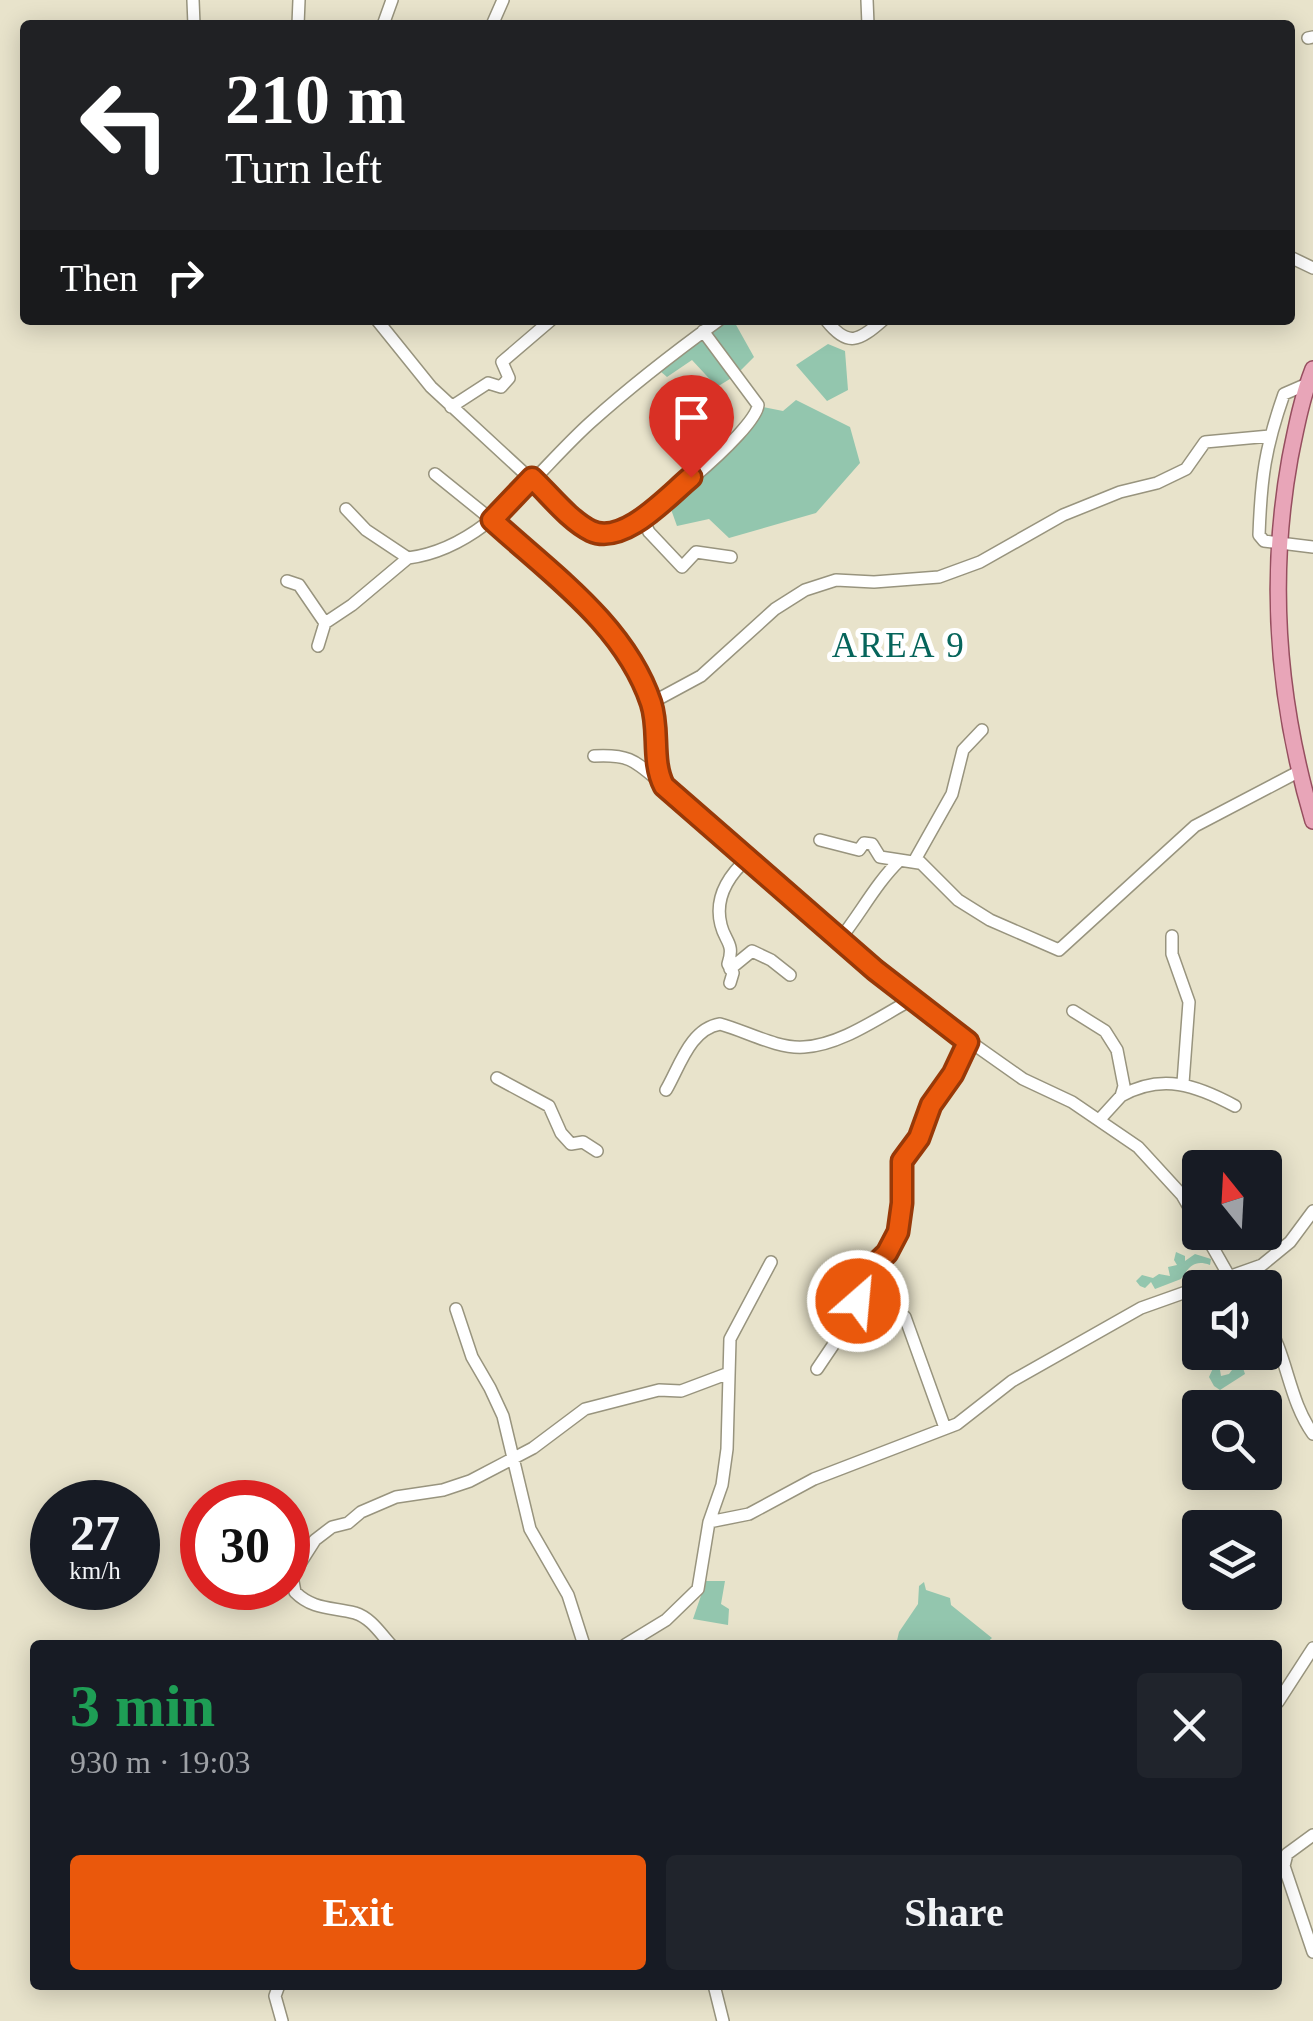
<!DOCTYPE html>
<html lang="en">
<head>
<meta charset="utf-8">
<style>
  body { margin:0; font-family:"Times New Roman",serif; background:#20242c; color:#f1f3f6; height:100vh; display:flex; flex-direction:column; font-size:38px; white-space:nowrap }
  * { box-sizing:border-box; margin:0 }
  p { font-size:32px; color:#9ea1a6 }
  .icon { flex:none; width:55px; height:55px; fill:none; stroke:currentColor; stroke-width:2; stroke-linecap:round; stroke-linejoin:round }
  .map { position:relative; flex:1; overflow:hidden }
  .panel { position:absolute; left:30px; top:1640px; width:1252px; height:350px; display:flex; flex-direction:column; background:#171b24; border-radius:10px; box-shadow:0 5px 25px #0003 }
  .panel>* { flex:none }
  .hud { position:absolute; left:20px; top:20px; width:1275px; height:305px; border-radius:10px; box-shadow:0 5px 25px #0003; background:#202124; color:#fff; overflow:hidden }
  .needle { width:65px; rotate:342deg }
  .controls { position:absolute; left:1182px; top:1150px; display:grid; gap:20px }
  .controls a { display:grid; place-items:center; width:100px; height:100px; border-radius:10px; background:#171b24; box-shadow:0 5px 25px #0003; font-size:50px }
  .speed { position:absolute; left:30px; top:1480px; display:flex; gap:20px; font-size:50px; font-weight:700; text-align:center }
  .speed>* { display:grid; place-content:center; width:130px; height:130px; border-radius:50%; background:#171b24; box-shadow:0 5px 25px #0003; line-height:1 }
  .speed small { font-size:25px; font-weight:400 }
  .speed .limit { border:15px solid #d22; background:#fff; color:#111 }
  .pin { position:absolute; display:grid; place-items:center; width:85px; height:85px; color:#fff; margin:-102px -42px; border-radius:50% 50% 50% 0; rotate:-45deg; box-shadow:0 0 10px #0007 }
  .pin .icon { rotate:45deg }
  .me { position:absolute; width:110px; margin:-55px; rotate:27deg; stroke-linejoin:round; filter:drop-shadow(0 0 8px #0008) }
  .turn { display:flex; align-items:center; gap:35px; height:210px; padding:0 40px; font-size:45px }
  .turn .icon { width:130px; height:130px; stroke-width:2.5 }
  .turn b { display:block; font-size:70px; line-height:85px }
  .then { display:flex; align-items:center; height:95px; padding:0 40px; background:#0003; gap:20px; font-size:38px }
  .round { display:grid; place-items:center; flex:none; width:105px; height:105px; border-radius:10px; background:#20242c }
  .summary { display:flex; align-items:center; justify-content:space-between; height:170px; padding:0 40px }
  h1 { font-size:60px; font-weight:600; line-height:75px; color:#1e9e55 }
  .button { display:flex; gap:20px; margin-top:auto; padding:20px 40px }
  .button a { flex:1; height:115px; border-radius:10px; background:#ea580c; color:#fff; font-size:40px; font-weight:600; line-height:115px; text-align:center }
  .button a+a { background:#20242c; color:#f1f3f6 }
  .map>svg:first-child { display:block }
  .green { fill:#93c6ae }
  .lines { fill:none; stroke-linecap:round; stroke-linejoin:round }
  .minor-casing { stroke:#98947e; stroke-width:14 }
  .major-casing { stroke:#964e5f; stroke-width:18 }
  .minor { stroke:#fff; stroke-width:11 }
  .major { stroke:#e8a5b8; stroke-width:15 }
  .route-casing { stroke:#983908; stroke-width:25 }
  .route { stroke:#ea580c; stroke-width:18 }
  .labels { text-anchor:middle; stroke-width:10; stroke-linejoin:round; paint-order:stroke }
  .quarter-label { font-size:35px; letter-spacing:2.5px; fill:#06655b; stroke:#fff }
</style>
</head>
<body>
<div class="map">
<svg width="1313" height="2021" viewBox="0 0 1313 2021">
  <rect width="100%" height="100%" fill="#e8e3cb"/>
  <path class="green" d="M724 320H739L735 323 754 357 739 372 708 333Z
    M703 337 733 377 717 387 692 360 667 377 660 371Z
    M828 344 845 351 848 390 827 401 796 365Z
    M796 400 850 427 860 463 816 513 729 538 709 519 677 526 668 501 743 439 763 407 783 411Z
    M1176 1252 1185 1256V1261L1195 1254 1211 1259 1210 1265C1193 1259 1189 1268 1181 1279L1155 1289 1151 1282 1145 1288 1140 1286 1136 1281 1142 1275 1153 1278 1159 1274 1170 1276 1168 1267 1177 1265 1174 1260Z
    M1229 1352 1247 1353 1248 1357 1236 1359 1220 1370 1221 1376 1229 1374 1235 1366 1242 1365 1245 1374 1220 1390 1214 1386 1209 1377 1214 1366Z
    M706 1581H725L721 1604 729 1609 728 1625 693 1619Z
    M924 1582 926 1590 950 1598 951 1605 992 1638 984 1645H896L899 1632 918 1604 919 1586Z"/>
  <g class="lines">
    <g class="minor-casing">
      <path id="minor" d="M193 0 194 25
        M867 0 868 25
        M298 25 299 0
        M383 25 392 0
        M492 25 503 0
        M1308 38 1313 37
        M1290 257 1313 268
        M377 320 431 387 575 520C585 528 596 536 611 533 637 529 756 431 758 405L703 331
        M826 320C848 348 859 341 883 320
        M1307 384 1284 394C1265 448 1261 478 1259 535L1264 541 1313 547
        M451 407 488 383 501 387 509 378 502 362 551 320
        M435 474 492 520 615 636C631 658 650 688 654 715 657 738 653 764 664 786L911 1000 1023 1079 1072 1102 1138 1147 1182 1195 1200 1226
        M346 509 366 530 408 558C487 548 535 472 591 422 631 386 675 352 719 320
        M642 518 649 532 682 567 696 552 731 557
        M287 581 299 585 325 623 318 646
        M325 623 352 605 408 558
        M651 703 701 676 775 609 805 590 836 580 874 582 939 577 980 562 1063 515 1120 492 1157 483 1186 469 1205 442 1270 436
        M982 730 963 750 952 794 916 858 958 900 990 920 1059 950 1195 826 1298 772
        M594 756C630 754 635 761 661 783
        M820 840 859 850 864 843 872 844 880 857 919 863
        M1172 936V954L1189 1002 1183 1083
        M840 939C861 913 876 883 900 860
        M730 969 752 951 771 960 790 975
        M730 983 733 973 728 964C735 943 725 942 721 925 714 898 729 875 748 858
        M1073 1011 1105 1031 1117 1050 1124 1086 1121 1096 1100 1119
        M497 1078 549 1106 561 1133 571 1144 583 1142 597 1151
        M666 1090C680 1066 690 1029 720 1024 746 1031 777 1049 804 1047 841 1045 879 1017 911 1000
        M1121 1096C1162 1073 1196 1085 1235 1106
        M1204 1232 1229 1276 1240 1288
        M456 1309 472 1357 490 1388 503 1416 530 1529 568 1595 584 1645
        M1265 1320C1288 1356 1288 1399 1313 1434
        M817 1369 850 1320 864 1284
        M945 1428 905 1317 867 1288 863 1275 887 1253 898 1233 903 1203 902 1161 919 1138 931 1105 953 1074 969 1042
        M709 1522 749 1514 814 1479 957 1424 1012 1381 1141 1308 1262 1265 1290 1242 1313 1211
        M391 1645C380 1633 371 1618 355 1613 332 1607 313 1610 295 1592L292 1576 315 1540 332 1527 348 1523 361 1512 396 1497 443 1490 470 1481 533 1448 585 1409 659 1390 681 1391 729 1373
        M625 1645 666 1620 698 1589 709 1522 722 1485 727 1449 730 1339 771 1262
        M1278 1702 1313 1648
        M1313 1835 1287 1854 1284 1866 1313 1952
        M279 1985 275 1996 282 2021
        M714 1985 723 2021"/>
    </g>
    <g class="major-casing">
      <path id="major" d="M1313 369C1302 397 1296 428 1290 458 1268 580 1278 703 1313 821"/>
    </g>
    <use href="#minor" class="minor"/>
    <use href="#major" class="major"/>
  </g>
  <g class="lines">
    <g class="route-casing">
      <path id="route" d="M691 477C668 496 624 546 591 531 569 520 550 495 532 478L492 520C551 574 625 625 651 703 660 730 651 761 664 786L875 970 968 1042 953 1074 931 1105 919 1138 902 1161V1203L898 1232 887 1253 863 1276 858 1301"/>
    </g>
    <use href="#route" class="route"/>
  </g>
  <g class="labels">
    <g class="quarter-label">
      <text x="899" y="657">AREA 9</text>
    </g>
  </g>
</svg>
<div class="controls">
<a><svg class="needle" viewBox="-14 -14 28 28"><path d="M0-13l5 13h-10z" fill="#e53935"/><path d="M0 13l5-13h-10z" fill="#9ea1a6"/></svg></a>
<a><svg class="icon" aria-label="sound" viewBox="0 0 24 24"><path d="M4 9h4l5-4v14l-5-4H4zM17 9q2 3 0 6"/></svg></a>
<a><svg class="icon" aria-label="search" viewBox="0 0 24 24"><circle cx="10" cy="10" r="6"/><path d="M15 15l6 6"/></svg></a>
<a><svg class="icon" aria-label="layers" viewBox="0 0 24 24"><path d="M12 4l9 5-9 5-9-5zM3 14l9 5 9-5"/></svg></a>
</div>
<div class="speed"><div>27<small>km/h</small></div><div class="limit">30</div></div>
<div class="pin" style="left:691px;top:477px;background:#d93025"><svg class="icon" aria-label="arrive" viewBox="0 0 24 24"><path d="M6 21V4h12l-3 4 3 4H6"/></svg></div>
<svg class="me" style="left:858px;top:1301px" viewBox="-20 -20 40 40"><circle r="17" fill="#ea580c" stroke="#fff" stroke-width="3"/><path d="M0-11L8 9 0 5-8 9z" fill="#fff"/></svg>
<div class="hud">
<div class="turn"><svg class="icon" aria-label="left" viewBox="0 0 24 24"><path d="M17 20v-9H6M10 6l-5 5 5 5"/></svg><div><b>210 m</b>Turn left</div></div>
<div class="then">Then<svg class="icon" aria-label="right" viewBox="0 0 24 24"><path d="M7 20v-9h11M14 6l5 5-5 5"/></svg></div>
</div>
<section class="panel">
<div class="summary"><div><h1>3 min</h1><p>930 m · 19:03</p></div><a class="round"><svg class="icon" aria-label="close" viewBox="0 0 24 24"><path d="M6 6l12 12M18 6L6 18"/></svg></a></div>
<div class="button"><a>Exit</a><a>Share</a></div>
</section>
</div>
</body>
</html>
